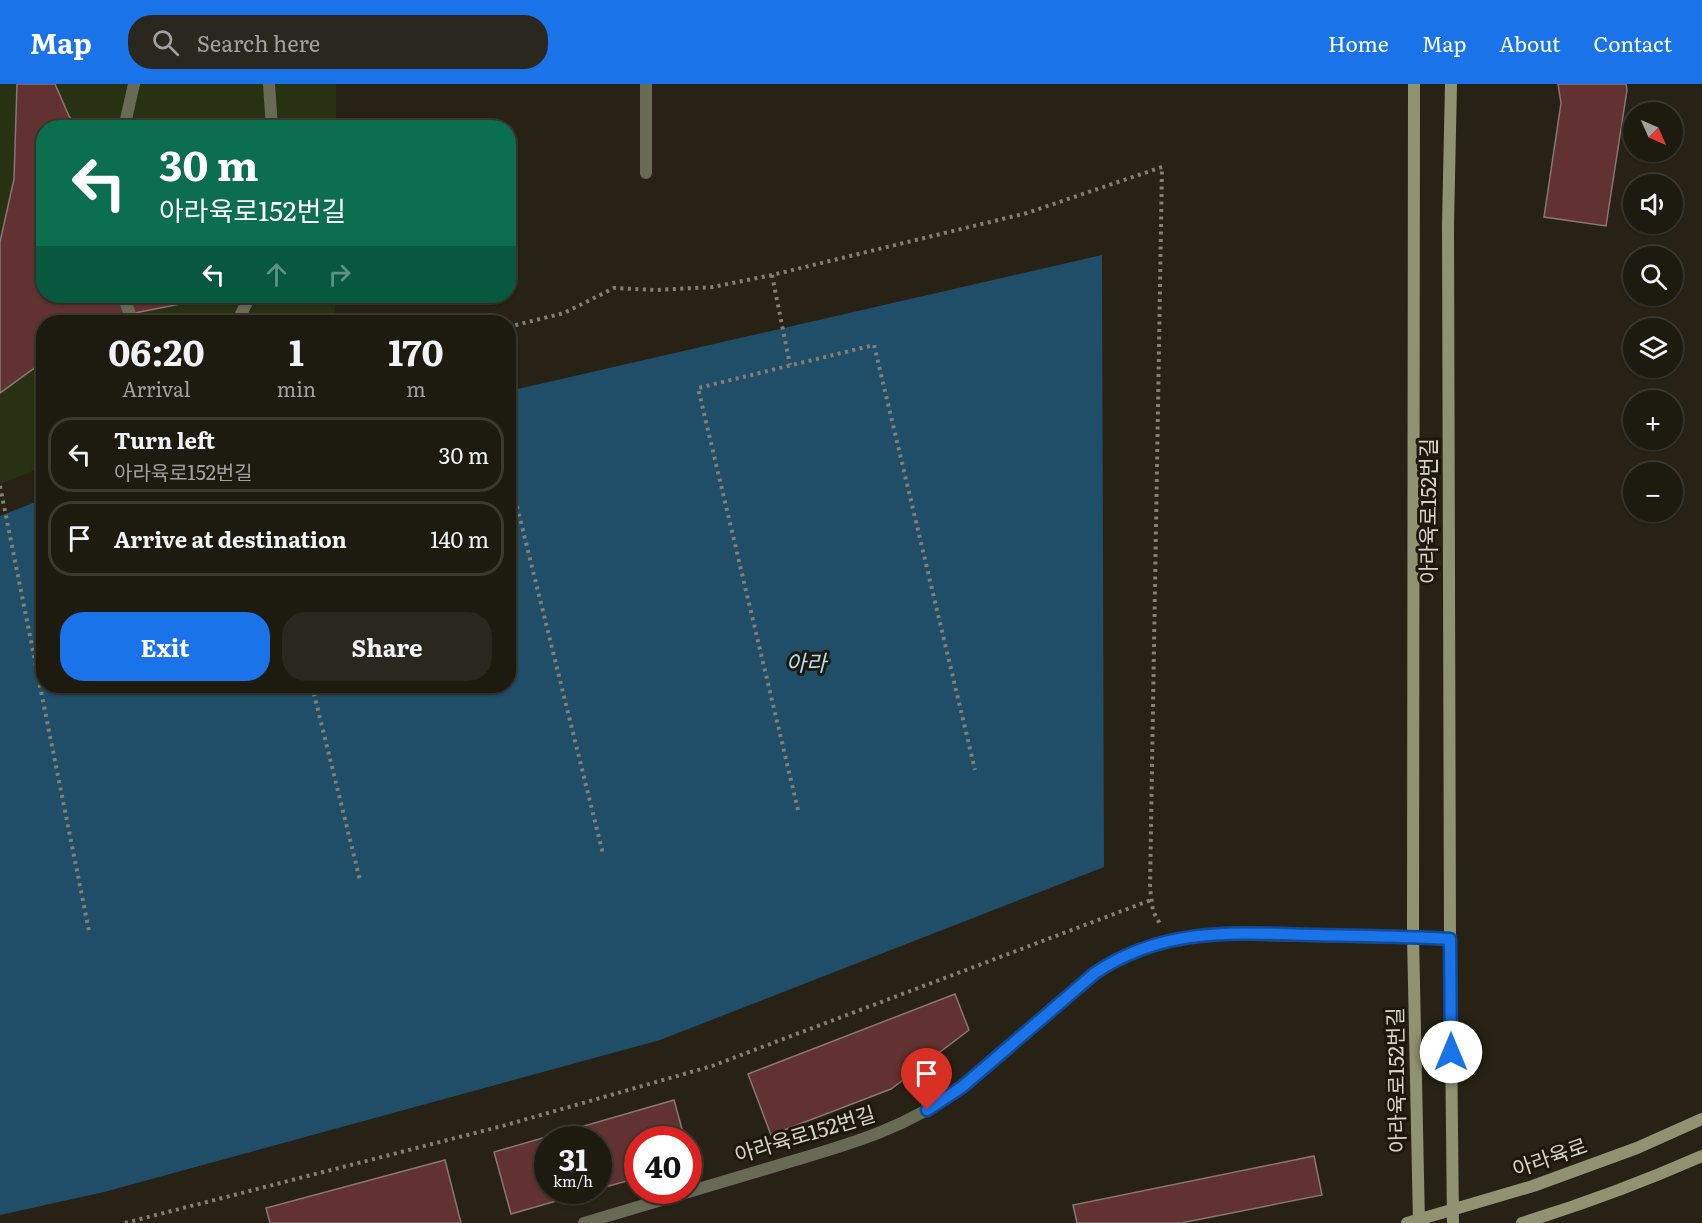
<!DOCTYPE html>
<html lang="en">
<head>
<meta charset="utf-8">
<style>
  body { margin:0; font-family:Literata,"Noto Sans KR",serif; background:#2a271e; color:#f1f3f6; height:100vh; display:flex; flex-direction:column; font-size:22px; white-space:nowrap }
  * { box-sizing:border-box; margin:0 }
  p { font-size:20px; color:#a0a19f }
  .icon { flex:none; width:33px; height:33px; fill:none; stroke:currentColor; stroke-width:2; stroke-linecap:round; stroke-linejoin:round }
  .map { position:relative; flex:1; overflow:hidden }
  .sheet { position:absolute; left:36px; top:231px; width:480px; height:378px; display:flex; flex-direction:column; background:#1d1a10; border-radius:24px; box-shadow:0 2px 4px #0004,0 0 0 2px #3b3830 }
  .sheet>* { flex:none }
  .guide { position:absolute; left:36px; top:36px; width:480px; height:183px; border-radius:24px; box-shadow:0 2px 4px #0004,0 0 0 2px #3b3830; background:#0b6e4f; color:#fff; overflow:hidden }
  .needle { width:39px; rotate:135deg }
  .fabs { position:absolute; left:1623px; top:18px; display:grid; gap:12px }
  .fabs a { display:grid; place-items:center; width:60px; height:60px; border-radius:50%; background:#1d1a10; box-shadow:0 2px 4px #0004,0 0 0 2px #3b3830; font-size:30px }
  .speed { position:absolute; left:534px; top:1042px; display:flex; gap:12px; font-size:30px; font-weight:700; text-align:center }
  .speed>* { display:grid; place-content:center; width:78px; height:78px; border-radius:50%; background:#1d1a10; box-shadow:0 2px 4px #0004,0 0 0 2px #3b3830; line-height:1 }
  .speed small { font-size:15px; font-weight:400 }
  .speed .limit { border:9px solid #d22; background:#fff; color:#111 }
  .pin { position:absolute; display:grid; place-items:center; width:51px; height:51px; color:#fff; margin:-62px -26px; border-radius:50% 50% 50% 0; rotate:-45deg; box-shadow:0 0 6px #0007 }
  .pin .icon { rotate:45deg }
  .me { position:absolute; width:66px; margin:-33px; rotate:0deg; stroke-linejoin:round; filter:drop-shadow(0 0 4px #0008) }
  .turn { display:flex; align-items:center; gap:21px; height:126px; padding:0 24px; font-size:27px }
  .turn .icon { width:78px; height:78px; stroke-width:2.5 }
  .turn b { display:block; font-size:42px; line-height:51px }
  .lanes { display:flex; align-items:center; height:57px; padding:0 24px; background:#0003; justify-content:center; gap:30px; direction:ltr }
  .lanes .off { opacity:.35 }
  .eta { display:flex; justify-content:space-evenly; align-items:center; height:102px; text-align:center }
  .eta b { font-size:36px; font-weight:700; line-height:42px }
  .action { display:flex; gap:12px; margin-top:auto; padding:12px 24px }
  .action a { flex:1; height:69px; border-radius:24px; background:#1a73e8; color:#fff; font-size:24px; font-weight:700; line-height:69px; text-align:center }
  .action a+a { background:#2a271e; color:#f1f3f6 }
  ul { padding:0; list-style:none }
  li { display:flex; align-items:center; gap:18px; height:75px; margin:0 12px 9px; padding:0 12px; border:3px solid #3b3830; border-radius:24px }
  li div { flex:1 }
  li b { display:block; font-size:22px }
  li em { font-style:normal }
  header { display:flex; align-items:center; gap:36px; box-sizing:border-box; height:84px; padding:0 30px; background:#1a73e8; color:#fff }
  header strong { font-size:28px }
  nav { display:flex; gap:33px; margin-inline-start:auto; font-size:21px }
  .search { width:420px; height:54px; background:#2a271e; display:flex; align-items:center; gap:15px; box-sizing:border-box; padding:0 21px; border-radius:24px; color:#a0a19f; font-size:22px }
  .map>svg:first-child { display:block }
  .green { fill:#293113 }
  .water { fill:#204e68 }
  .building { fill:#613231; stroke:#897675; stroke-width:1.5 }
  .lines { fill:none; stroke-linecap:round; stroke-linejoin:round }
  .path { stroke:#837f74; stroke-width:4; stroke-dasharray:3 4.5; stroke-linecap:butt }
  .lane { stroke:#696a56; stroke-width:12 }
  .street { stroke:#696a56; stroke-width:12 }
  .secondary { stroke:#919272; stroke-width:12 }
  .route-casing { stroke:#114b97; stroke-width:15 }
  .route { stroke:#1a73e8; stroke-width:10 }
  .labels { text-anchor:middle; stroke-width:6; stroke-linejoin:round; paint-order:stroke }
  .street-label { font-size:21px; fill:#d6d3ca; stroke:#1e180c }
  .water-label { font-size:22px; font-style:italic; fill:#b2dbf7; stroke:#1e180c }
</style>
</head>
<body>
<header>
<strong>Map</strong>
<div class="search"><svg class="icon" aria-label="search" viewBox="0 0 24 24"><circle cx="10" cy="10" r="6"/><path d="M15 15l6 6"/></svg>Search here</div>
<nav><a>Home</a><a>Map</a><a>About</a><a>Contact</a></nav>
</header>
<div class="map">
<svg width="1702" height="1139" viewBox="0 0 1702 1139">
  <rect width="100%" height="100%" fill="#272215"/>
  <path class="green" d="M0 0H336V43L44 44V212H335V238H44L43 383 0 400Z"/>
  <path class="water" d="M1102 171 1104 783 660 956 104 1108 0 1131V432L43 415 44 602H508L509 307Z"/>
  <path class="building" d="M17 0H55L69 32 78 44H44V212H253L246 219 200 216 125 231 110 238H44V277L0 309V158L14 95Z
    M1558 0H1626L1627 6 1606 142 1544 133 1561 19Z
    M955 910 969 946 891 1005 771 1051 748 990Z
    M674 1016 685 1056H638V1094L598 1105V1056H548V1107H591L511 1130 494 1068Z
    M1314 1072 1322 1111 1181 1139H1077L1073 1121Z
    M445 1076 461 1139H270L266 1124Z"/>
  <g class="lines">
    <path class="path" d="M772 191 790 281
      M508 243 564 229 614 204 656 206 713 203 772 191 1027 129 1162 83 1150 804 1153 827 1160 840
      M508 386 603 770
      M0 402 89 847
      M312 602 360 796
      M798 726 698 304 874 261 975 686
      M125 1139 506 1041 712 982 1151 816"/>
    <path class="lane" d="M269 0 272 44
      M124 44 134 0
      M123 212 133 238
      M237 238 250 212"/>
    <path class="street" d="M646 0V89
      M584 1139C646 1121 707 1102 769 1084 839 1063 902 1048 962 1003L1095 889C1132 865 1170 854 1214 850L1450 855"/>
    <path class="secondary" d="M1414 0 1413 852 1419 1139
      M1451 0 1448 141 1450 855 1453 1139
      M1407 1139 1533 1102 1637 1064 1702 1035
      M1522 1139C1584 1120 1643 1098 1702 1072"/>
  </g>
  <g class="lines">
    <g class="route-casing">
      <path id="route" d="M927 1026 962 1003 1095 889C1165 842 1236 849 1317 851 1361 852 1405 852 1450 855L1451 968"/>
    </g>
    <use href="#route" class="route"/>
  </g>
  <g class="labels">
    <g class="street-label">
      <text transform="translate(1429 427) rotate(-90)" y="7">아라육로152번길</text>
      <text transform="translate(1397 996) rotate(-91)" y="7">아라육로152번길</text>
      <text transform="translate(805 1051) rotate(-17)" y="7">아라육로152번길</text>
      <text transform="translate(1550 1074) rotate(-19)" y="7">아라육로</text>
    </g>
    <g class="water-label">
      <text x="806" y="587">아라</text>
    </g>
  </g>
</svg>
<div class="fabs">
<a><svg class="needle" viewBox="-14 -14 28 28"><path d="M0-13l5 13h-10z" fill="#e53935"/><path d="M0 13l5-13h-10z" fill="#a0a19f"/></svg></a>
<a><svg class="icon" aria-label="sound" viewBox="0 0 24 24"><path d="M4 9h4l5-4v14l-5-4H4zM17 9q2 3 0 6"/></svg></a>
<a><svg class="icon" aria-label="search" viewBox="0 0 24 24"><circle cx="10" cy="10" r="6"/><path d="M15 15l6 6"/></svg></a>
<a><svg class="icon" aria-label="layers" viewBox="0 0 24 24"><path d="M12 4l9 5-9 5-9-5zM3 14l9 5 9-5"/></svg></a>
<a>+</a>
<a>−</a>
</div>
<div class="speed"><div>31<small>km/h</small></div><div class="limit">40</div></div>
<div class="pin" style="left:927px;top:1026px;background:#d93025"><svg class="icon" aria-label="arrive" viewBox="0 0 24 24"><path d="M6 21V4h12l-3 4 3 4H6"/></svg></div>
<svg class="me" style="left:1451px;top:968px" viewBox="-20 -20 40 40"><circle r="19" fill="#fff"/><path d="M0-13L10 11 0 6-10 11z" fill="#1a73e8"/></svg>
<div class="guide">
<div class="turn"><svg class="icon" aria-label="left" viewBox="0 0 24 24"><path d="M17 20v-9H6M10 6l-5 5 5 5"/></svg><div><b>30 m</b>아라육로152번길</div></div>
<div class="lanes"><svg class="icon" aria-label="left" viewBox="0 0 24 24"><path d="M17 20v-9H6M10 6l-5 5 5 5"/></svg><svg class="icon off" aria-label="ahead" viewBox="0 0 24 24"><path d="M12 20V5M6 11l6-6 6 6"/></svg><svg class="icon off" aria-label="right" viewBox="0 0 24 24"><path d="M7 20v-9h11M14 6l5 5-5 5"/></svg></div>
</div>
<section class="sheet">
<div class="eta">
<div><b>06:20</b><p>Arrival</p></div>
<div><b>1</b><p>min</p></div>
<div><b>170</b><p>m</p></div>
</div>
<ul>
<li><svg class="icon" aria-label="left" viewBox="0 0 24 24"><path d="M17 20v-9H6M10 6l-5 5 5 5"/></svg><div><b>Turn left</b><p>아라육로152번길</p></div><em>30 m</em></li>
<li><svg class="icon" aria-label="arrive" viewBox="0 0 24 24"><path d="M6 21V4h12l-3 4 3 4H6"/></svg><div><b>Arrive at destination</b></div><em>140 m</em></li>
</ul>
<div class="action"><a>Exit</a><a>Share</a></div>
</section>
</div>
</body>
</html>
